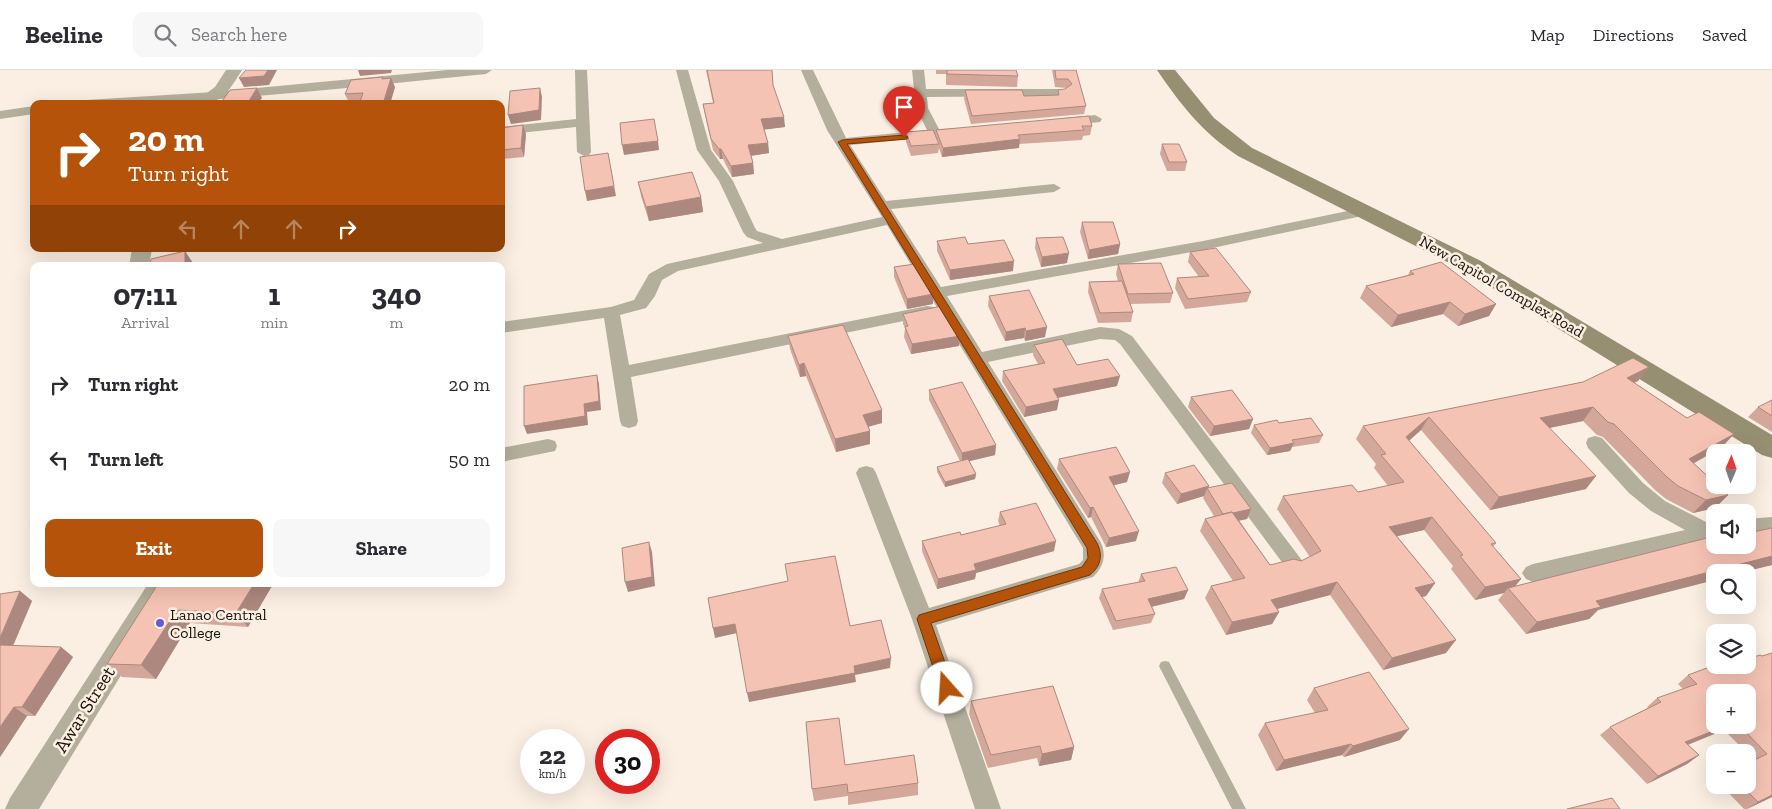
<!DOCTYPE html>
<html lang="en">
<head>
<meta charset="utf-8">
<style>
  body { margin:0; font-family:"Zilla Slab",serif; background:#f7f7f7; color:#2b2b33; height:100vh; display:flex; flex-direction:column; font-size:19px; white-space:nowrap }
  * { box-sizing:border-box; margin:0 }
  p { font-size:16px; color:#7c7c81 }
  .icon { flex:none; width:28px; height:28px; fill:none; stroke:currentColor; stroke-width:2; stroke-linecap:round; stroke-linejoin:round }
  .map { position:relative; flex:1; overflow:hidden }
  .details { position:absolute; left:30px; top:192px; width:475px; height:325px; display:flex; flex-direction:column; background:#fff; border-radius:10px; box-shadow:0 5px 20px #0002 }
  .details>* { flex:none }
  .guide { position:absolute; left:30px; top:30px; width:475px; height:152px; border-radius:10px; box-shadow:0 5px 20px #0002; background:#b45309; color:#fff; overflow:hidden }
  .needle { width:32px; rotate:2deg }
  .controls { position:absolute; left:1706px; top:374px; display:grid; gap:10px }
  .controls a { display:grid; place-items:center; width:50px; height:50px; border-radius:10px; background:#fff; box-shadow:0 5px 20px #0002; font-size:25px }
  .speed { position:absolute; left:520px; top:659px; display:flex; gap:10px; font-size:25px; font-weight:700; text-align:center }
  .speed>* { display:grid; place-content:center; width:65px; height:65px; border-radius:50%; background:#fff; box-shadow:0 5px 20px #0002; line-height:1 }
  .speed small { font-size:12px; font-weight:400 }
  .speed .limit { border:8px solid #d22; background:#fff; color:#111 }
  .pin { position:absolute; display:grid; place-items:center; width:42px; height:42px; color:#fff; margin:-51px -21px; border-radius:50% 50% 50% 0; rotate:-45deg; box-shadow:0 0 5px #0007 }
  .pin .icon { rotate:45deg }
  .me { position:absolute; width:55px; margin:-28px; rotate:341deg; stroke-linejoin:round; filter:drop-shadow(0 0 4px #0008) }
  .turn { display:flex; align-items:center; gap:18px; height:105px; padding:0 15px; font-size:22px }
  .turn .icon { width:65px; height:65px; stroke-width:2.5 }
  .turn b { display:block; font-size:35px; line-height:42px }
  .lanes { display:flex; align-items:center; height:48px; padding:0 15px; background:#0003; justify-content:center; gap:25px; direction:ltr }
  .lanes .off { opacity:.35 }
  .eta { display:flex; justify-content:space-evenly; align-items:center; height:85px; text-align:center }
  .eta b { font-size:30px; font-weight:800; line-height:35px }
  .button { display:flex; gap:10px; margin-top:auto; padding:10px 15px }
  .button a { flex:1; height:58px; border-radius:10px; background:#b45309; color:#fff; font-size:20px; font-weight:800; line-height:58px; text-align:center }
  .button a+a { background:#f7f7f7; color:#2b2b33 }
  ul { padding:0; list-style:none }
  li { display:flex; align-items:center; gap:15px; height:75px; padding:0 15px }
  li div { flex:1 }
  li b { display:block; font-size:19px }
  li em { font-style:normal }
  header { display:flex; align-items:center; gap:30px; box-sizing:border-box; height:70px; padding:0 25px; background:#fff; border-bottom:1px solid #e1e1e2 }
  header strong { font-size:24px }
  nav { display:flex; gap:28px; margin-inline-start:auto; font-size:18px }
  .search { width:350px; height:45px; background:#f7f7f7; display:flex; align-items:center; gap:12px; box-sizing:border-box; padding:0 18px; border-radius:10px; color:#7c7c81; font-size:19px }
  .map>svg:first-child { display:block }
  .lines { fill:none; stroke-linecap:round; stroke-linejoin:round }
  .service { fill:#b3af9c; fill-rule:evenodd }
  .minor { fill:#b3af9c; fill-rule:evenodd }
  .tertiary { fill:#b3af9c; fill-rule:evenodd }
  .secondary { fill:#968f72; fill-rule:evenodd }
  .wall { fill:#d3a89b; fill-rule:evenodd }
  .shaded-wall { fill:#ac887e }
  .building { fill:#f5c3b4; stroke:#ac887e }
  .route { fill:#b45309; stroke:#753606 }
  .poi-dot { fill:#645cd5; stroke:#fbefe3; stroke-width:2 }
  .labels { text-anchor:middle; stroke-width:5; stroke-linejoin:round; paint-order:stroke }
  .street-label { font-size:16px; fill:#1b1208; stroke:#fbefe3 }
  .poi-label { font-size:16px; fill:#1b1208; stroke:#fbefe3; text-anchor:start }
  .near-street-label { font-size:19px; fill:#1b1208; stroke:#fbefe3 }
</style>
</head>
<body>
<header>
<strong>Beeline</strong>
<div class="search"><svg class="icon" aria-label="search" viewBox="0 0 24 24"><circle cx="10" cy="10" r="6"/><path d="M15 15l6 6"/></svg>Search here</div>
<nav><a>Map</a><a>Directions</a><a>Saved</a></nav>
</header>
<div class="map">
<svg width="1772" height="739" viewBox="0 0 1772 739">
  <rect width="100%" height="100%" fill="#fbefe3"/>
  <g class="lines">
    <path class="service" d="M1165 591 1169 592 1246 739H1232L1159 596 1161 592Z"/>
    <path class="minor" d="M448 0H492L486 4C351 17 216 34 80 34L86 30 215 22Z
      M575 0H587L591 82 589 85 584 86 577 82 576 57 501 65V57L576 49Z
      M676 0H688L711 80 733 111 755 158 757 161 782 169 882 147 827 60 801 0H813L846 68 927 60 916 38 912 0H924L926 19H1067L1069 22 1063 26 927 27 928 38 939 59 965 58 967 61 965 64 850 75 886 131 1054 114 1061 118 1054 122 891 139 941 217 1203 171 1362 138 1369 142 1362 146 1203 180 947 226 982 282 1100 257 1119 259 1132 266 1304 493 1301 499 1294 502 1287 499 1120 274 1115 270 1100 269 988 292 1100 471C1107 484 1104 497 1093 507L936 555 1001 739H975L912 549 856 403 859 398 866 396 873 398 876 403 929 538 1079 494 1083 490V478L887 155 678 201 662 210 655 226 646 238 620 245 629 295 927 236 933 237 935 241 933 245 631 307 638 351 636 356 629 358 622 356 620 351 604 248 501 263V252L611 237 634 230 649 204 667 194 763 173 747 167 743 162 719 111 697 80Z
      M34 36V44L0 49V41Z
      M1095 45 1102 49 1100 52 1064 56 1057 52 1064 48Z
      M1595 366 1602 368 1643 413 1665 431 1710 454 1715 453V469L1533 512 1526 509 1522 503 1526 497 1533 494 1685 460 1651 441 1629 423 1588 378 1586 373 1588 368Z
      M548 369 555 371 557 376 555 381 501 392V378Z
      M1772 447V463L1748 465V449Z"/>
    <path class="tertiary" d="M226 0H242C226 25 223 34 192 34L215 17Z
      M132 179H152L149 196H129Z
      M148 514H177L39 739H5L10 728Z"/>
    <path class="secondary" d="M1157 0H1175L1214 48 1252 78 1481 191 1772 365V388L1762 385 1465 201 1238 86C1203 63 1180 34 1157 0Z"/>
  </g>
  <path class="wall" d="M706 0H772L773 15 785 57 764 59 768 73 769 83 751 86 753 93 754 104 732 107 723 89H720L713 80 705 45 703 34 713 33Z
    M936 0H1016L1018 6 1017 17 946 15V4H936Z
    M1052 0H1076L1086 36 1084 44 971 54 964 29 965 20 1024 26 1058 25V20L1065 19 1067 18 1055 17Z
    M383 7V9L395 17 390 34H359V32L349 33 345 24Z
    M523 55 526 64 524 87 501 89V58Z
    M1092 56 1090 65 1083 66 1082 70 1019 74V78L942 87 939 78 938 83 911 86 906 72V62L936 66V60Z
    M1162 74 1187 92 1185 101H1167L1160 84Z
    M638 112 701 127 703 142 649 151 641 126Z
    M1082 152 1120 174 1118 184 1088 189 1080 162Z
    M1036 168 1067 193 1041 197 1035 178Z
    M937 171 968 174 1013 201 950 210 937 181Z
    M1190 182 1251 222 1247 232 1185 239 1175 218 1177 208 1199 207 1188 192Z
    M1118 194 1173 223 1170 233 1130 234 1133 242 1131 252 1098 253 1088 222 1089 212 1118 211 1116 204Z
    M894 197 933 234 907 239 894 207Z
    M1410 201 1496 234 1489 246 1458 256 1443 244 1391 257 1360 228 1366 216 1408 205Z
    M989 226 1045 267 1025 271 1024 268 1005 271 988 236Z
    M903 244 960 266 959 276 911 284 904 267 905 258 903 254Z
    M788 266 882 353 868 356 870 374 836 382 806 306 800 307 790 279Z
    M1034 275 1077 295 1117 316 1058 328 1057 340 1024 347 1002 311 1003 301 1038 294 1033 285Z
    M1649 297 1638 311 1634 313 1687 348 1734 364 1722 377 1693 393 1728 425 1715 438 1693 443 1666 429 1655 420 1603 367 1597 365 1583 351 1549 358 1586 419 1490 440 1421 360 1409 371 1496 473 1493 477 1521 509 1515 516 1772 458V495L1743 502H1715L1598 540 1589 549 1526 564 1498 530 1504 523 1475 530 1451 499 1453 496 1424 460 1397 466 1435 513 1426 526 1422 527 1446 583 1383 600 1330 525 1277 539 1279 542 1272 554 1226 565 1205 528 1211 516 1233 511 1200 461 1205 449 1214 446 1203 428 1204 426 1177 434 1162 413 1165 403 1209 416V418L1251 439 1247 449 1239 450 1270 495 1301 491 1310 487 1277 439 1283 426 1358 422 1388 416 1374 398 1376 394 1356 369 1363 356 1583 312Z
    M929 320 996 375 995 385 969 391 976 404 975 409 945 417 937 402V397L960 391 929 330Z
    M1191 327 1253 349 1249 359 1210 366 1188 337Z
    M1772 330V362L1748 347 1758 337Z
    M1279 353 1323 365 1319 373 1292 377 1290 381 1267 385 1251 363 1254 355Z
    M1059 389 1127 412 1114 415 1136 471 1106 477 1091 447 1088 448 1057 399Z
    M1000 442 1054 481 976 503 975 509 937 519 922 481V471L961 465 1000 456 998 451Z
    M1141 504 1188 520 1184 529 1152 537 1155 544 1151 553 1113 560 1099 528 1102 519 1138 513Z
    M158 514H273L248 557 190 553 156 609 122 607 107 594Z
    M20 521 32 531 13 576 61 577 73 587 35 646H27L0 687Z
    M1762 586 1772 727 1747 739H1744L1721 715H1748L1753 690 1748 684V682H1746L1724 660 1688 675 1699 685 1687 694 1647 714 1600 665 1610 657 1648 638 1647 637 1657 628 1683 619 1678 614 1688 605 1725 597ZM1748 622V655H1715Z
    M1314 618 1400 670 1344 687 1342 685 1276 701 1258 665 1265 653 1315 643 1307 630Z
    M971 631 1074 677 1071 690 1039 696 1037 688 988 698 969 644Z
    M845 695 918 713V725L848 735V726L814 731 812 719Z"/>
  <path class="shaded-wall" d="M268 0H277L269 15 244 17 239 8Z
    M358 0H392L391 3 360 6Z
    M391 8 395 17 390 34H383Z
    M257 18 262 28 257 34H247Z
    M540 18 542 27 541 50 511 54 508 45Z
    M784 47 785 57 762 60 761 49Z
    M523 55 526 64 524 87 521 78Z
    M1020 69 1019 78 942 87 943 78Z
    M658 71 659 80 624 85 622 75Z
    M768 73 769 83 749 86 748 75Z
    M719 79H721L723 89H720Z
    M608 83 616 126 587 131 585 121Z
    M753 93 754 104 732 107 731 96Z
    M701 127 703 142 649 151 646 137Z
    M1120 174 1118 184 1088 189 1089 180Z
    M185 181 195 196H185Z
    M1069 183 1067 193 1041 197 1042 187Z
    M1014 191 1013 201 950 210V200Z
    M933 224V234L907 239V229Z
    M1450 232 1443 244 1391 257 1398 245Z
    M1496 234 1489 246 1458 256 1465 244Z
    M1047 257 1045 267 1025 271 1026 261Z
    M1025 258 1024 268 1005 271 1006 262Z
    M960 266 959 276 911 284 912 274Z
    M804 293 806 306 800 307 799 295Z
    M1649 297 1638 311 1617 321 1627 308Z
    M597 305 599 314 601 340 587 342 588 355 527 364 524 356 584 334Z
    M1120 306 1117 316 1051 329 1053 319Z
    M1059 330 1057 340 1024 347 1026 337Z
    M1593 337 1583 351 1530 362 1540 348Z
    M882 340V353L864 358 863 345Z
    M1429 347 1421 360 1398 380 1406 367Z
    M1253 349 1249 359 1210 366 1214 356Z
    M870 361V374L836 382 835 369Z
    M1734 364 1722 377 1677 403 1689 389Z
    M1294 373 1290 381 1267 385 1270 378Z
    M996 375 995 385 962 393V383Z
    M1130 402 1127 412 1107 417 1109 407Z
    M976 404 975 409 945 417V412Z
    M1596 406 1586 419 1490 440 1499 427Z
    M1209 416 1208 420 1207 418 1204 426 1177 434 1181 424Z
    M1728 425 1715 438 1693 443 1706 430Z
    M1093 437 1091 447 1088 448 1090 438Z
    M1251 439 1247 449 1220 455 1223 445Z
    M1432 447 1424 460 1381 470 1389 457Z
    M1139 461 1136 471 1106 477 1109 468Z
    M1056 471 1054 481 976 503 975 509 937 519 938 509 974 494Z
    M649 472 652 482 655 516 628 522 625 512Z
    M1772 486V495L1743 502H1715V510L1598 540 1589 549 1526 564 1537 552 1596 531Z
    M1521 509 1511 521 1508 518 1504 523 1475 530 1485 517Z
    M1337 512 1330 525 1265 542 1271 530Z
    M1435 513 1426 526 1406 531 1415 518Z
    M254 514H273L248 557 236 543Z
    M1188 520 1184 529 1145 538 1148 529Z
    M20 521 32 531 9 585 0 578V568Z
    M177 540 190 553 156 609 141 595Z
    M1279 542 1272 554 1226 565 1232 552Z
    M735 554 737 563 715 568 713 558Z
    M1456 570 1446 583 1383 600 1392 588Z
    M61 577 73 587 35 646 22 637Z
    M891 588 890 598 855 605 856 612 749 632 747 623 854 596Z
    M14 637 27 646 0 687V657Z
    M1728 655H1731L1724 660 1674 680 1685 672Z
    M1409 659 1400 670 1344 687 1353 676Z
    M1351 674 1342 685 1276 701 1284 690Z
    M1074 677 1071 690 1039 696 1042 684Z
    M1699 685 1687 694 1647 714 1658 706Z
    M1772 725V727L1747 739 1758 732Z"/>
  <path class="building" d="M246 0H268L264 6 239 8Z
    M707 0H772L773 15 784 47 761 49 768 73 748 75 753 93 731 96 721 79H719L711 69 703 34 714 33Z
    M947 0H1016L1018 6 947 4Z
    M1055 0H1076L1086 36 972 46 965 20H1022L1024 26 1059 25 1058 20 1065 19 1072 14 1068 9H1056Z
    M383 7 382 9 391 8 383 34H359L363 23 345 24 351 10Z
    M257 18 247 34H220L230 20Z
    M540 18 539 40 508 45 510 21Z
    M1089 46 1092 56H1082L1084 60 1018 65 1020 69 943 78 936 60Z
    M654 49 658 71 622 75 620 53Z
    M523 55 521 78 501 80V58Z
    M933 60 939 74 911 76 906 62Z
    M1162 74H1179L1187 92H1169Z
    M608 83 614 116 585 121 580 87Z
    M692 102 701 127 646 137 638 112Z
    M1082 152H1113L1120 174 1089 180Z
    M965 167 968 174 1004 170 1014 191 950 200 937 171Z
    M1063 167 1069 183 1042 187 1036 168Z
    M1216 178 1251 222 1188 229 1177 208 1209 206 1190 182Z
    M185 181V196H150L151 189Z
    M1441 192 1496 234 1465 244 1450 232 1398 245 1366 216 1414 204 1410 201Z
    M1161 193 1173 223 1128 224 1118 194Z
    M915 194 933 224 907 229 894 197Z
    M1122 211 1133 242 1100 243 1089 212Z
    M1029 220 1047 257 1026 261 1025 258 1006 262 989 226Z
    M942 236 960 266 912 274 905 257 908 256 903 244Z
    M843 255 882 340 863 345 870 361 835 369 804 293 799 295 788 266Z
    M1062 269 1077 295 1108 289 1120 306 1053 319 1059 330 1026 337 1003 301 1045 293 1034 275Z
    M1633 288 1649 297 1627 308 1687 348 1699 342 1734 364 1689 389 1715 413V415H1717L1728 425 1706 430 1678 416 1667 407 1614 354 1608 352 1593 337 1540 348 1596 406 1499 427 1429 347 1406 367 1496 473 1491 474 1521 509 1485 517 1460 486 1463 485 1432 447 1389 457 1435 513 1415 518 1456 570 1392 588 1337 512 1271 530 1279 542 1232 552 1211 516 1245 508 1205 449 1232 442 1270 495 1294 489 1301 491 1321 481 1283 426 1352 415 1358 422 1404 412 1381 385 1386 384 1363 356 1583 312Z
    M597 305 599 331 584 334 585 346 524 356V316Z
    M962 312 996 375 962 383 929 320Z
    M1232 320 1253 349 1214 356 1191 327Z
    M1772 330V346L1758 337Z
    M1311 348 1323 365 1292 370 1294 373 1270 378 1254 355 1277 350 1279 353Z
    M1116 377 1130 402 1109 407 1139 461 1109 468 1093 437 1090 438 1059 389Z
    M968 389 976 404 945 412 937 397Z
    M1194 395 1209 416 1181 424 1165 403Z
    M1232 413 1251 439 1233 443 1232 442 1223 444 1207 418Z
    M1036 433 1056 471 974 494 976 500 938 509 922 471 960 462 961 465 1006 454 1000 442Z
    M1772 458V486L1596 531 1601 537 1537 552 1508 518 1715 466V475H1748V462V463Z
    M649 472 652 507 625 512 622 478Z
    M835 486 850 556 881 550 891 588 854 596 855 603 747 623 735 554 713 558 708 528 788 511 785 494Z
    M1176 497 1188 520 1148 529 1155 544 1116 551 1102 519 1145 511 1141 504Z
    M158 514H254L236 543 177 540 141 595 107 594Z
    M20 521 0 568V524Z
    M0 575 61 577 22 637H14L0 657Z
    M1772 583V725L1758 732 1741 715H1748V693L1767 684 1739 655H1748V622H1715V655H1728L1685 672 1699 685 1658 706 1610 657 1661 632 1657 628 1697 614 1688 605 1715 595H1723L1725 597 1731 595H1748V589L1760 585 1762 586Z
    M1369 602 1409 659 1353 676 1351 674 1284 690 1265 653 1328 640 1314 618Z
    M1053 616 1074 677 1042 684 1040 676 991 685 971 631Z
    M839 648 845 695 914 685 918 713 848 723 847 714 812 719 806 652Z
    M1612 728 1620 739H1567Z"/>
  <path class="route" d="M904 65 908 67 907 69 847 74 1097 473C1103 485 1101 496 1090 505L931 553 954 618 952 623 947 625 942 623 940 618 917 549 919 545 1082 497 1088 488 1087 478 838 72 842 70Z"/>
  <circle class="poi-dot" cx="160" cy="553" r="5"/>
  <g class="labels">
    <g class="street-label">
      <text transform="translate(1502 216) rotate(30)" y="6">New Capitol Complex Road</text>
    </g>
    <g class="poi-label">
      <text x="170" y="550">Lanao Central<tspan x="170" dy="18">College</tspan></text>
    </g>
    <g class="near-street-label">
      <text transform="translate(84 639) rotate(-58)" y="7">Awar Street</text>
    </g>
  </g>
</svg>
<div class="controls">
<a><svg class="needle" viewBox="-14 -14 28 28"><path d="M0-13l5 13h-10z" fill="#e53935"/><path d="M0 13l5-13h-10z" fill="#7c7c81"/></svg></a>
<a><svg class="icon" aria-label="sound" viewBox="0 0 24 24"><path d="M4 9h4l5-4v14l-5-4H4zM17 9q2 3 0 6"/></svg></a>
<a><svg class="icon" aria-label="search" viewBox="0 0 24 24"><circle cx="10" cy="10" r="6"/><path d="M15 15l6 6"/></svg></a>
<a><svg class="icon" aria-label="layers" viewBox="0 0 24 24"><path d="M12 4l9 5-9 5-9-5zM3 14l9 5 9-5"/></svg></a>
<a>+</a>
<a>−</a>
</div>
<div class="speed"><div>22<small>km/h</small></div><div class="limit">30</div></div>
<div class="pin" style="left:904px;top:67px;background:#d93025"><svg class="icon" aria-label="arrive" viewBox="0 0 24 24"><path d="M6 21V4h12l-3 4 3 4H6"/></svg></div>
<svg class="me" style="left:947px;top:618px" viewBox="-20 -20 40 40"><circle r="19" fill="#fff"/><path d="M0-13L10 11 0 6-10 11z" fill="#b45309"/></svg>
<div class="guide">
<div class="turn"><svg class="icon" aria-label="right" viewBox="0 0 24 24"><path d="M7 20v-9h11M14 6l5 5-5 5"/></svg><div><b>20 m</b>Turn right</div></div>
<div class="lanes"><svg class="icon off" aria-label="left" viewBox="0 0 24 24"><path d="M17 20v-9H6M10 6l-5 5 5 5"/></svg><svg class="icon off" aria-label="ahead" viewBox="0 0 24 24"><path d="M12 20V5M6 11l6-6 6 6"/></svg><svg class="icon off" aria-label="ahead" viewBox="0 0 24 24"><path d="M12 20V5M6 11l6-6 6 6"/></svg><svg class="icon" aria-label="right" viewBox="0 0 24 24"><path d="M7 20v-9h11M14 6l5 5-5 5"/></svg></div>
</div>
<section class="details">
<div class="eta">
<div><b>07:11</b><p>Arrival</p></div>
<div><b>1</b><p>min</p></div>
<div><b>340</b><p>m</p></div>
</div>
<ul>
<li><svg class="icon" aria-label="right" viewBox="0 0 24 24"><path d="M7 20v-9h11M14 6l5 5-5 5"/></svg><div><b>Turn right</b></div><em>20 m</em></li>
<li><svg class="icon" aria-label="left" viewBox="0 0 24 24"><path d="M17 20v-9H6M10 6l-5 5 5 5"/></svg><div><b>Turn left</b></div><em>50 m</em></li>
</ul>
<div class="button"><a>Exit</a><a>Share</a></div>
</section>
</div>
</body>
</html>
